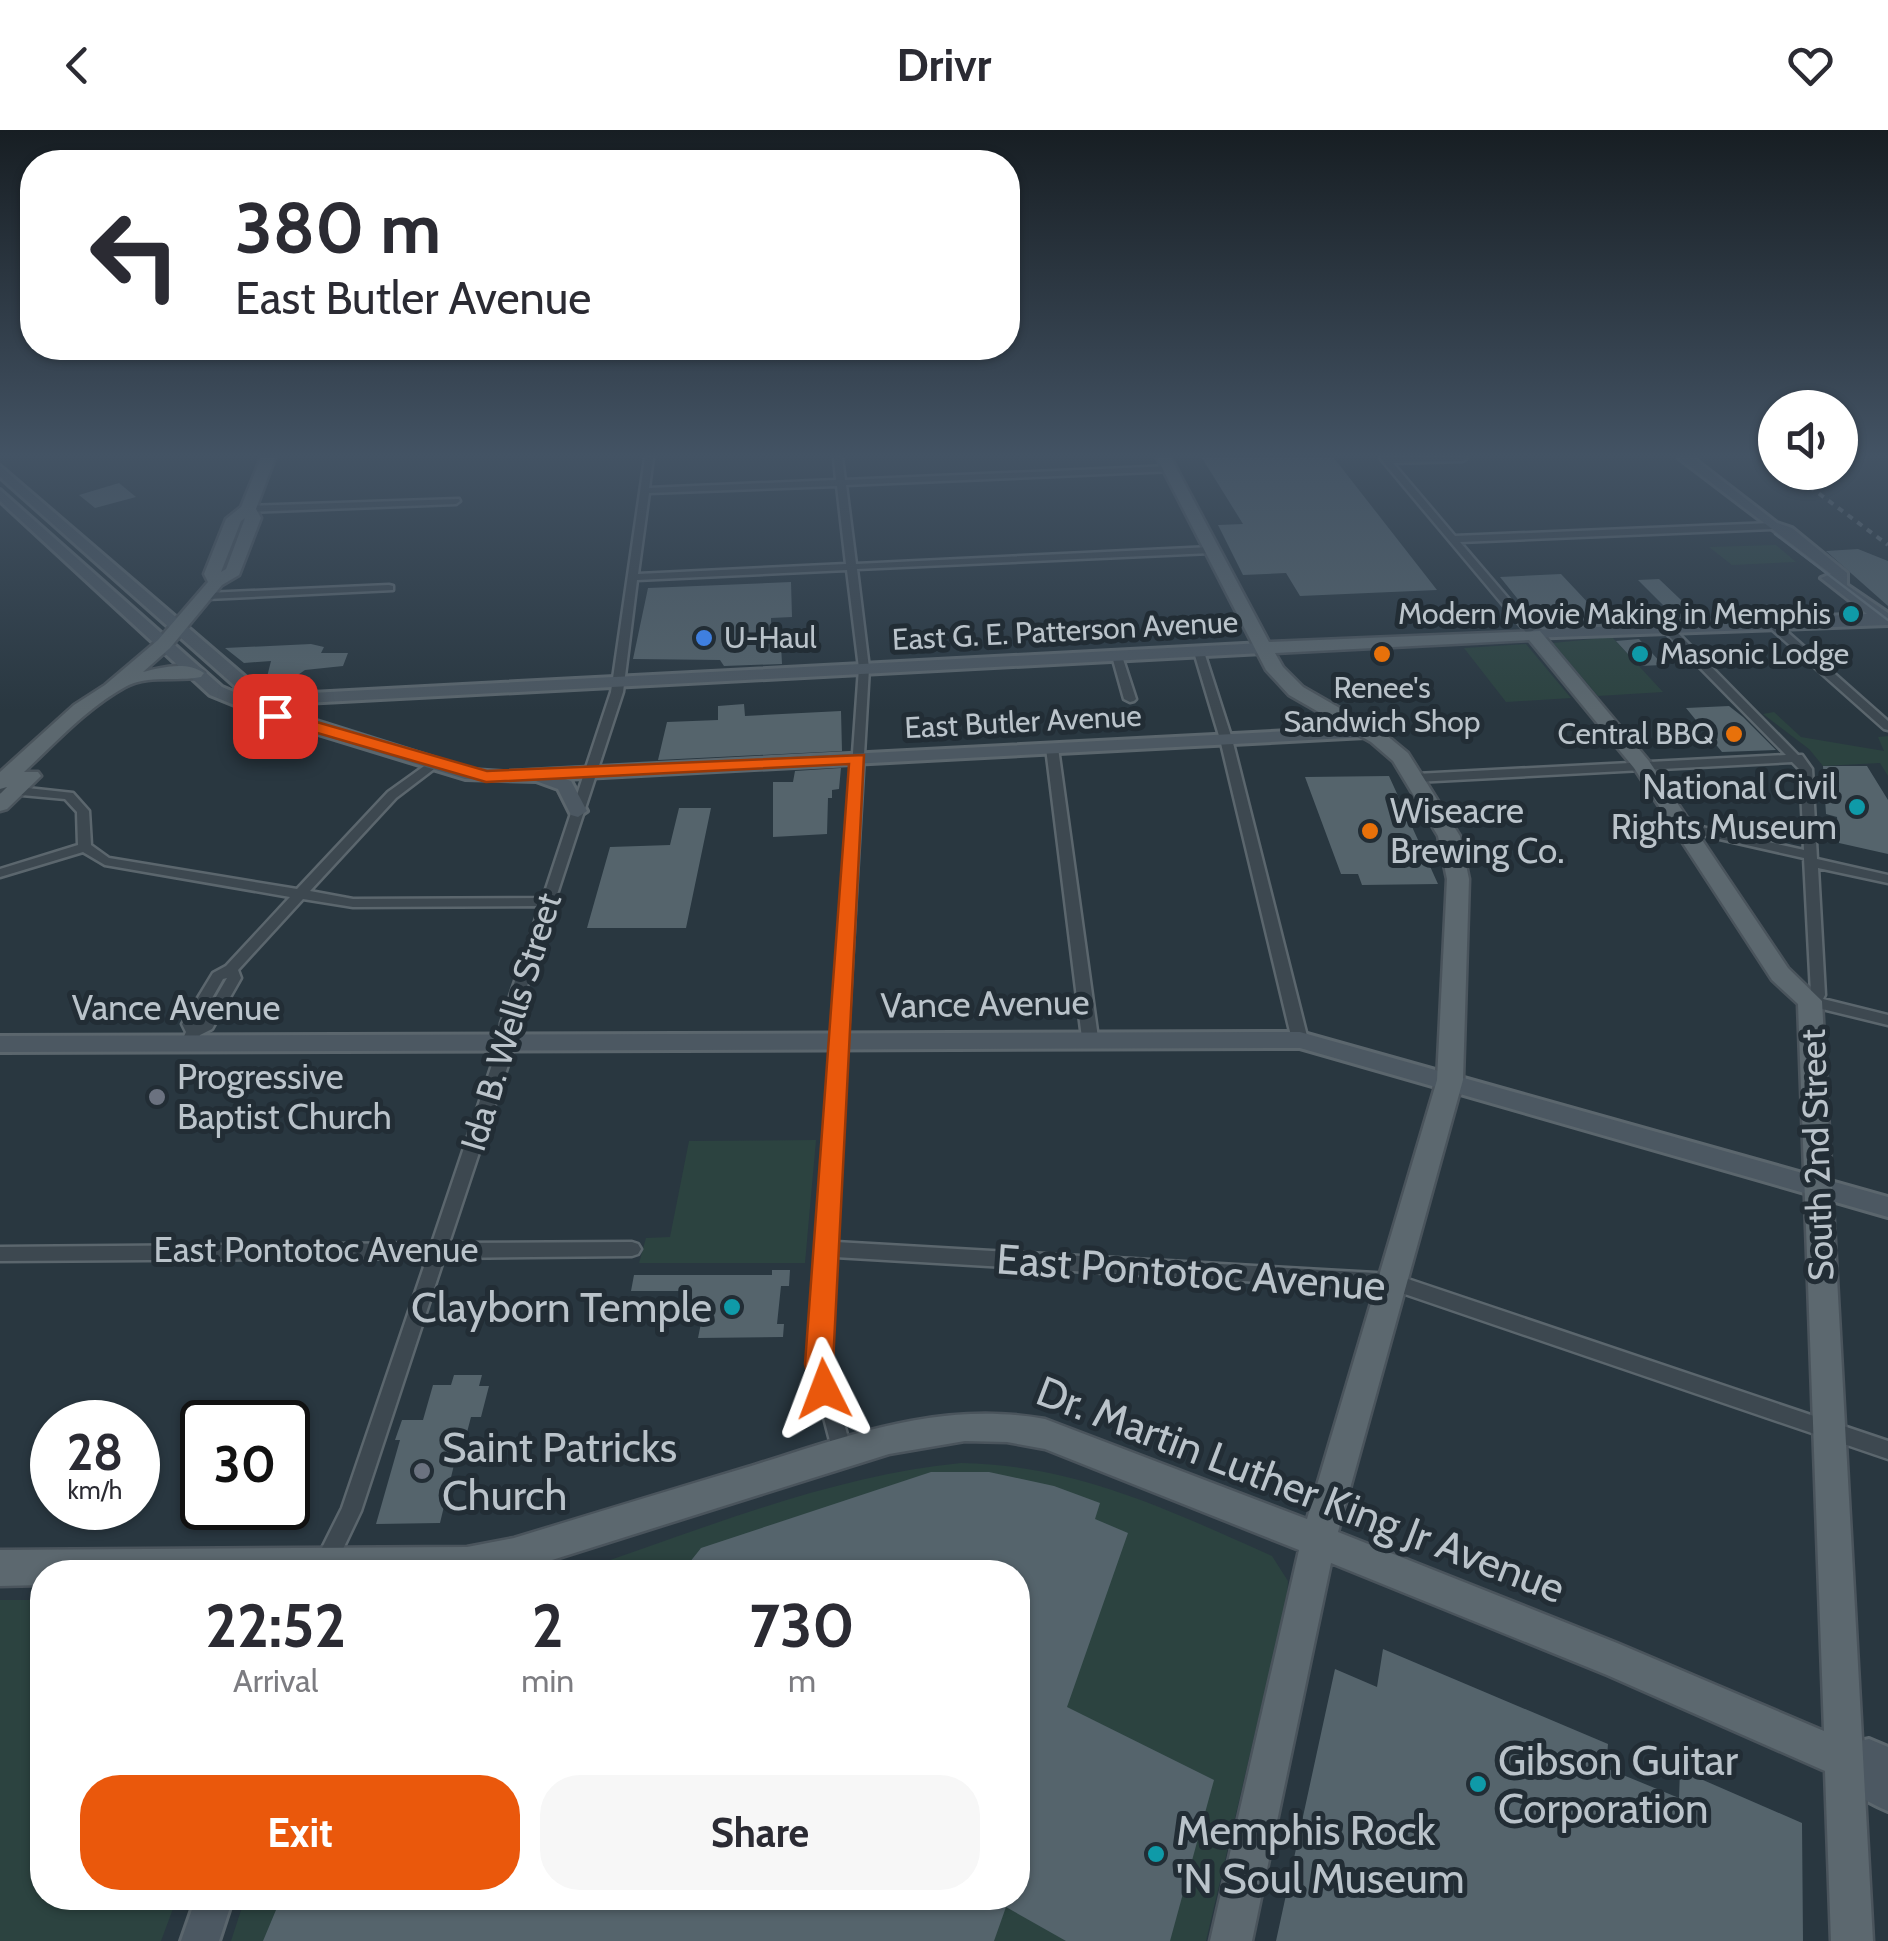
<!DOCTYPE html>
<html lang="en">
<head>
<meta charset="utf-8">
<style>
  body { margin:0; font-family:Cabin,sans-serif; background:#f7f7f7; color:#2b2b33; height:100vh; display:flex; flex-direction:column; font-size:38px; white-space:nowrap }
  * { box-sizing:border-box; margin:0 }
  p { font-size:32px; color:#7c7c81 }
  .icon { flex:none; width:55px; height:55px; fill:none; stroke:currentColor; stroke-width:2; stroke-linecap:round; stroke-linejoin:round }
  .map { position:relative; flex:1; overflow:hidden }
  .panel { position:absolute; left:30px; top:1430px; width:1000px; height:350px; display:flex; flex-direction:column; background:#fff; border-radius:40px; box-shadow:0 2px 8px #0004 }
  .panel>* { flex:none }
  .hud { position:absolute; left:20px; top:20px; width:1000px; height:210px; border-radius:40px; box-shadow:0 2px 8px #0004; background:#fff; color:#2b2b33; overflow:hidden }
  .tools { position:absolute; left:1758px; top:260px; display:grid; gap:20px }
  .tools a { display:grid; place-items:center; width:100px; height:100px; border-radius:50%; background:#fff; box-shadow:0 2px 8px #0004; font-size:50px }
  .speed { position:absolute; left:30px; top:1270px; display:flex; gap:20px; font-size:50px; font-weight:700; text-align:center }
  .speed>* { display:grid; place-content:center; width:130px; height:130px; border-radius:50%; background:#fff; box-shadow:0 2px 8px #0004; line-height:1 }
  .speed small { font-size:25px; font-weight:400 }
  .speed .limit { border:5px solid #111; border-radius:15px; background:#fff; color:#111 }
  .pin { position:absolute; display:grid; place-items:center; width:85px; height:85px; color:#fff; margin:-42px; border-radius:20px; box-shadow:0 5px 15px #0006 }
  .me { position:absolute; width:110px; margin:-55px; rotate:357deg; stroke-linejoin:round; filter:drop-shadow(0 0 8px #0008) }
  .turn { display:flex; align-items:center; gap:35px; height:210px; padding:0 50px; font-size:45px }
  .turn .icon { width:130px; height:130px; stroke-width:2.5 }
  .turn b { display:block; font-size:70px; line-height:85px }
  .eta { display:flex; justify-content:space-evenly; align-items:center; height:170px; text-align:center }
  .eta b { font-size:60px; font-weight:800; line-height:70px }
  .button { display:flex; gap:20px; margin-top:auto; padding:20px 50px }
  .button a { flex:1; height:115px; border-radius:40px; background:#ea580c; color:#fff; font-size:40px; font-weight:800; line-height:115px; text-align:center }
  .button a+a { background:#f7f7f7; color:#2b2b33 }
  header { display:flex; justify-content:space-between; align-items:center; height:130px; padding:0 50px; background:#fff; font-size:45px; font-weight:800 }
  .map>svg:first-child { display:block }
  .green { fill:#2c4340 }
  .building { fill:#55646c }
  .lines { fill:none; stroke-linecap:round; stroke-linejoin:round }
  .street-casing { stroke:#5b666d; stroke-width:5 }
  .secondary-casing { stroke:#5b666d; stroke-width:6 }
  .primary-casing { stroke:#4a545c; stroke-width:5 }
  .street { fill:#3d4850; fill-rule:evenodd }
  .secondary { fill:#4c5862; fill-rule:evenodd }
  .primary { fill:#5c686f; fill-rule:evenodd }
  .tram { stroke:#606d76; stroke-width:2.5 }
  .rail { stroke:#606d76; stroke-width:4; stroke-dasharray:6 6; stroke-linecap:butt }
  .route { fill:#ea580c; stroke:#983908; stroke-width:2.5 }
  .culture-dot { fill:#0f9aa8; stroke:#222d35; stroke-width:4 }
  .shop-dot { fill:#3f7fe0; stroke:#222d35; stroke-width:4 }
  .food-dot { fill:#e8710a; stroke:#222d35; stroke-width:4 }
  .worship-dot { fill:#6b7280; stroke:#222d35; stroke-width:4 }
  .labels { text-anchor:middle; stroke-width:10; stroke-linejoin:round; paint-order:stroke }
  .far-poi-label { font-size:30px; fill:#bac3ca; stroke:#222d35; text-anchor:end }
  .far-street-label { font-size:30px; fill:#bac3ca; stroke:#222d35 }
  .poi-label { font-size:35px; fill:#bac3ca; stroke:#222d35; text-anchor:start }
  .street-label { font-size:35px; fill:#bac3ca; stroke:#222d35 }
  .near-street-label { font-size:42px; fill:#bac3ca; stroke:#222d35 }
  .near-poi-label { font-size:42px; fill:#bac3ca; stroke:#222d35; text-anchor:start }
</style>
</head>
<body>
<header><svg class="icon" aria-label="back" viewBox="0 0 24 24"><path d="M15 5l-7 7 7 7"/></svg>Drivr<svg class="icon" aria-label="heart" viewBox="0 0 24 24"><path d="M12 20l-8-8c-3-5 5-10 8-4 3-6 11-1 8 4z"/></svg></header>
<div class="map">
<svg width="1888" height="1811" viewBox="0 0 1888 1811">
  <rect width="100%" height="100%" fill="#293740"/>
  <path class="green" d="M1776 415 1796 432 1732 435 1709 417Z
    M1612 507 1663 562 1598 566 1553 513Z
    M1526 514 1571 568 1506 572 1464 518Z
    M1774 582 1801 607 1884 621 1878 607 1888 606V646L1880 633 1823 636 1809 619 1763 584Z
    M816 1010 805 1133H639L646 1108 670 1107 689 1011Z
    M961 1333C1075 1335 1169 1380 1272 1426L1288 1451 1287 1467 1206 1811H231L245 1768H1018V1442H575C701 1400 828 1346 961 1333Z
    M0 1470H42V1768H177L161 1811H0Z"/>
  <path class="building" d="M1202 328H1334L1437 460 1300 466 1286 443 1243 445 1218 395 1243 394Z
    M119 353 136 367 95 378 79 365Z
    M1858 419 1888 431V476L1826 421Z
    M1561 444 1592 477 1605 490 1538 494 1500 447Z
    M1659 449 1700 488 1677 489 1638 450Z
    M791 452 792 487 771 488V516L781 515 782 534 724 536 720 530 633 529 648 458Z
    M1639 509 1663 535 1639 536 1616 511Z
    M311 514 324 517 321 523H348L343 536 305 540 292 549 266 551 271 531 244 533 225 518Z
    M744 574 745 586 841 581 842 621 658 630 667 592 718 590V576Z
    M1729 576 1743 587 1776 620 1722 622 1686 578Z
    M1823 636H1867L1888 670V724L1839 713 1837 687 1826 684Z
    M841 638 839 659 832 660V668H828L827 704 773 707V652H793L795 641Z
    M1389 646 1438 754 1362 755 1358 744H1341L1305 647Z
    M679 678H711L686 798H587L610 717 670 715Z
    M772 1140H790L789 1156H781L777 1194H784L783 1207 698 1208 701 1193H683L688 1161H631L634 1145H772Z
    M454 1245H482L479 1256H489L481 1287H471L465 1310H460L440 1393 376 1394 400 1310H395L402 1290H423L433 1255H451Z
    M931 1342H989L1054 1356 1100 1373 1095 1389 1128 1403 1067 1577 1214 1650 1170 1811H1066L1006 1777 994 1811H263L281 1768H1018V1442H682L701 1418Z
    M1383 1519 1608 1614 1606 1638 1679 1668 1680 1640 1802 1693 1803 1811H1276L1335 1539 1377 1557Z"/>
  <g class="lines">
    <g class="street-casing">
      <path id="street" d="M645 328H653L649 358 836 350 834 328H842L845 350 1171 336 1175 339 1174 341 846 355 856 434 1211 417 1216 420 1211 423 857 439 869 538 836 1112 1393 1144 1888 1311V1329L1393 1160 835 1127 828 1234 852 1323 849 1330 842 1332 835 1330 810 1234 859 538 847 440 637 450 623 562 515 893 516 911 449 1113 632 1112 638 1114 641 1119 638 1124 632 1126 444 1128 361 1381 332 1442H316L313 1436 342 1378 427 1128 0 1131V1117L432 1113 500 911 501 893 540 776 353 777 303 769 238 840 241 848 212 899 200 905 194 917 189 918 181 913 186 902 182 894 213 843 226 836 290 767 105 735 83 722 0 747V739L78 715 77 682 65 669 0 663V655L73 663 89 681 91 715 109 728 297 759 388 662 434 629 440 633 438 636 396 668 310 761 353 769 543 768 611 562ZM837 356 846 434 638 444 649 363ZM227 848 202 891 197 894 223 849Z
        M1380 328H1467L1463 331 1393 333 1455 406 1772 393 1777 396 1772 399 1460 412 1538 503V507H1530Z
        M459 369 460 371 456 374 248 382 243 379 248 376Z
        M389 455 393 456V460L207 469 202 466 207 463Z
        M1767 491H1775L1888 591V600L1884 599 1767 495Z
        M1667 495 1671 496 1798 625H1802L1812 639 1817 729 1888 745V753L1818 738 1825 865 1823 869 1888 885V895L1810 876 1803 871 1811 863 1804 728 1684 701 1678 697 1684 693 1804 720 1800 640 1792 632 1416 652 1410 648 1416 644 1786 625 1663 500 1662 498Z
        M1199 519 1204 522 1232 609 1308 910 1300 915 1292 910 1220 609 1194 522Z
        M1117 523 1122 526 1136 569 1134 571 1130 572 1124 569 1112 526Z
        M1052 614 1058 618 1098 908 1090 913 1082 908 1046 618Z"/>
    </g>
    <g class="secondary-casing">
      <path id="secondary" d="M1679 328H1693L1777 393 1792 398 1847 443V455L1888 483V495L1528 508 1526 505 1534 500 1867 484 1821 448 1831 444Z
        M0 336 249 550 253 566 1263 513 1271 518 1263 523 266 575 472 640 503 642 1366 597 1375 602 1366 607 565 649 571 651 587 681 578 687 571 685 558 659 536 651 465 649 269 589 210 565 0 371V360L222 557 236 563 235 556 0 347Z
        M1300 902 1888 1067V1087L1300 918 0 922V906Z
        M1869 1609 1888 1617V1681C1862 1670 1837 1655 1826 1629L1831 1617Z
        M196 1768H233L219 1811H181Z"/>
    </g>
    <g class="primary-casing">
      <path id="primary" d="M261 328H275L256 379 261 388 239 445 222 455 170 518 143 542C163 537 187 531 204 543L201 547C178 552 148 544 125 557 87 578 56 612 24 642H38L41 646 7 679 0 681V664L7 657 0 659V642L74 575 105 555 158 510 208 452 204 444 226 389 241 377ZM245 388 226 439 221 442 241 391Z
        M1157 328H1171L1269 512 1540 501 1649 631 1788 838 1822 871 1873 1811H1831L1825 1641 1607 1545 1331 1433 1252 1811H1210L1299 1420 1045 1319 1007 1312 965 1311 889 1324 514 1442H42V1455L0 1456V1420L467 1417 514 1408C592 1384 670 1360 748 1337 848 1306 939 1270 1045 1289L1307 1389 1437 950 1447 749 1438 706 1393 631 1371 612 1289 565 1266 540ZM1529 510 1634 638 1772 850 1798 874 1824 1601 1617 1513 1338 1402 1463 950 1469 749 1460 706 1408 623 1385 604 1303 557 1283 537 1275 523Z"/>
    </g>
    <use href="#street" class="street"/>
    <use href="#secondary" class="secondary"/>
    <use href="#primary" class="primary"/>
    <path class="tram" d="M1775 404 1888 490"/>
    <path class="rail" d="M1770 328 1775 332
      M1790 342 1888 415"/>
  </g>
  <linearGradient id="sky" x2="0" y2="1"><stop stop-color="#171e23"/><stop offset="0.56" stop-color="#435364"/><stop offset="1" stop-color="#435364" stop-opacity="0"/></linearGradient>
  <rect width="1888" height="581" fill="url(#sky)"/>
  <path class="route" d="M275 580 487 641 864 625 833 1234 838 1259 834 1268 824 1272 813 1268 805 1234 849 634 486 652 269 589 266 586Z"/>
  <g class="culture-dot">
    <circle cx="1851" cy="484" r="10"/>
    <circle cx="1640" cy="524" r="10"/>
    <circle cx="1857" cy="677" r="10"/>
    <circle cx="732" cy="1177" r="10"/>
    <circle cx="1478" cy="1654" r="10"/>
    <circle cx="1156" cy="1724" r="10"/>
  </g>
  <circle class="shop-dot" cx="704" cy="508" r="10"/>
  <g class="food-dot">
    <circle cx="1382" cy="524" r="10"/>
    <circle cx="1734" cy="604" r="10"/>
    <circle cx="1370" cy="701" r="10"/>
  </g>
  <g class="worship-dot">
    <circle cx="157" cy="967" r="10"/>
    <circle cx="422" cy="1341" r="10"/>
  </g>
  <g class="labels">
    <g class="far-poi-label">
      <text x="1831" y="494">Modern Movie Making in Memphis</text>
      <text x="724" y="518" text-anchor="start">U-Haul</text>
      <text x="1660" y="534" text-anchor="start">Masonic Lodge</text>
      <text x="1382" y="568" text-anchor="middle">Renee's<tspan x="1382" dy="34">Sandwich Shop</tspan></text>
      <text x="1714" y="614">Central BBQ</text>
    </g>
    <g class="far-street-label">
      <text transform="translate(1065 501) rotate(-3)" y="10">East G. E. Patterson Avenue</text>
      <text transform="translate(1023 592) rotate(-3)" y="10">East Butler Avenue</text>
    </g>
    <g class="poi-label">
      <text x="1837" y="669" text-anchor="end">National Civil<tspan x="1837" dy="40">Rights Museum</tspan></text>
      <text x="1390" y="693">Wiseacre<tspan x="1390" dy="40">Brewing Co.</tspan></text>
      <text x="177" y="959">Progressive<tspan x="177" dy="40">Baptist Church</tspan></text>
    </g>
    <g class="street-label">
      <text transform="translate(985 874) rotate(-1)" y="12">Vance Avenue</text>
      <text x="176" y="890">Vance Avenue</text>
      <text transform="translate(511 892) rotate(-73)" y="12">Ida B. Wells Street</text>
      <text transform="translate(1817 1025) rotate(-92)" y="12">South 2nd Street</text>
      <text x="316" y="1132">East Pontotoc Avenue</text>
    </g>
    <g class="near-street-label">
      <text transform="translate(1191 1142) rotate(4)" y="15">East Pontotoc Avenue</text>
      <text transform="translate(1301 1359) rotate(21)" y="15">Dr. Martin Luther King Jr Avenue</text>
    </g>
    <g class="near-poi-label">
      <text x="712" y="1192" text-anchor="end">Clayborn Temple</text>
      <text x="442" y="1332">Saint Patricks<tspan x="442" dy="48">Church</tspan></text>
      <text x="1498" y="1645">Gibson Guitar<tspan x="1498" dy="48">Corporation</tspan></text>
      <text x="1176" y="1715">Memphis Rock<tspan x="1176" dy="48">'N Soul Museum</tspan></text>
    </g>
  </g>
</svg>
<div class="tools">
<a><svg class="icon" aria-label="sound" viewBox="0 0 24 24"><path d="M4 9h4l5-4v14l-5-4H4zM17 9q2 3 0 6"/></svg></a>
</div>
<div class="speed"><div>28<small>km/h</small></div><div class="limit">30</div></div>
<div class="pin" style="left:275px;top:586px;background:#d93025"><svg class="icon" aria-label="arrive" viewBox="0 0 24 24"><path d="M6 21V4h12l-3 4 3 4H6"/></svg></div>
<svg class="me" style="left:824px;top:1259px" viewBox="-20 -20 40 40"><path d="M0-17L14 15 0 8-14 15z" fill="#ea580c" stroke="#fff" stroke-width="4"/></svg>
<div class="hud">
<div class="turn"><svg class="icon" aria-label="left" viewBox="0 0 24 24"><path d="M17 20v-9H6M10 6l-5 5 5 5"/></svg><div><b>380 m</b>East Butler Avenue</div></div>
</div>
<section class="panel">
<div class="eta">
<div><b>22:52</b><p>Arrival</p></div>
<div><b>2</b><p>min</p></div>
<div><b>730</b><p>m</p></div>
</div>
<div class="button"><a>Exit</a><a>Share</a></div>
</section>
</div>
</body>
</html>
